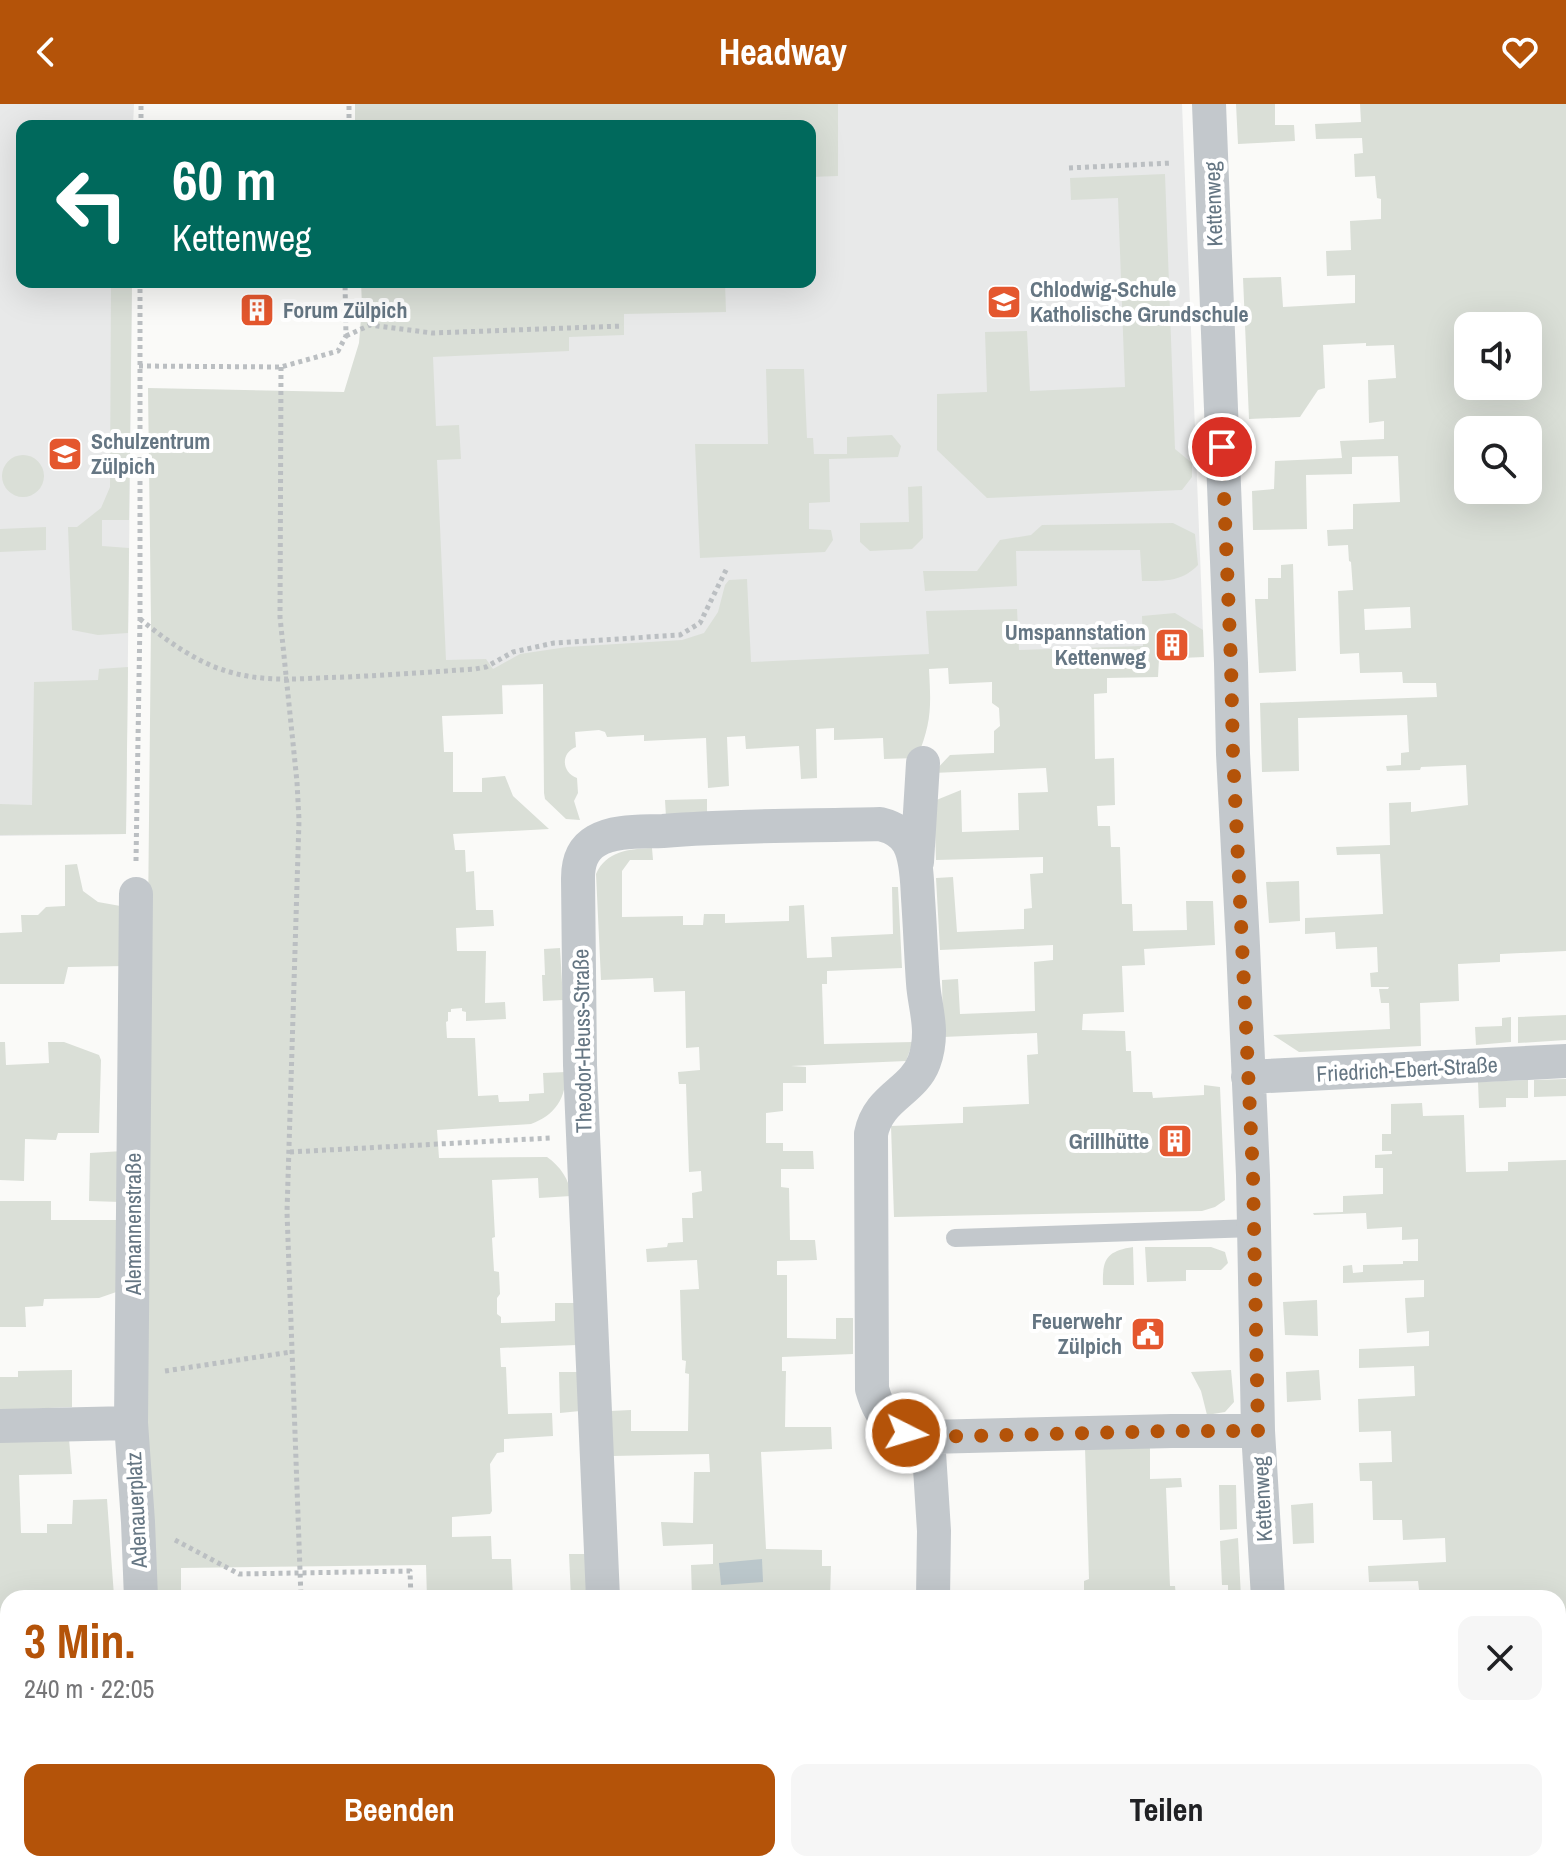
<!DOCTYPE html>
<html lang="de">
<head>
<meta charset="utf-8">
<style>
  body { margin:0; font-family:"Archivo Narrow",sans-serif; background:#f6f6f6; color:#202124; height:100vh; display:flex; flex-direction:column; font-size:30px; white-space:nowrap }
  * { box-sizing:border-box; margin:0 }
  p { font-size:26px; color:#757577 }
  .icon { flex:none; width:44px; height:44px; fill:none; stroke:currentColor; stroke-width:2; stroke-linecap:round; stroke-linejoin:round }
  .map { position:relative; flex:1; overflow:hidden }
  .details { position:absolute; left:0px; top:1486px; width:1566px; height:282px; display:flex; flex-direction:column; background:#fff; border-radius:24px 24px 0 0; box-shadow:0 8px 32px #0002 }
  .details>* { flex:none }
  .guide { position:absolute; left:16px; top:16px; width:800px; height:168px; border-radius:16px; box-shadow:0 8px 32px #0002; background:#00695c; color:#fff; overflow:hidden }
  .fabs { position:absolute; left:1454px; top:208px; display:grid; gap:16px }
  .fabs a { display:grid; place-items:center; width:88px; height:88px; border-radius:16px; background:#fff; box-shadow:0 8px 32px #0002; font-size:40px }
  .pin { position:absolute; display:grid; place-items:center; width:68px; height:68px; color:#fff; margin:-34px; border:4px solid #fff; border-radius:50%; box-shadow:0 2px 8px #0007 }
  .me { position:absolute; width:88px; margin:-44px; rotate:95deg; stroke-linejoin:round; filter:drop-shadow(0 0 6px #0008) }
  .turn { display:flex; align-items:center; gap:28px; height:168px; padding:0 24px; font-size:36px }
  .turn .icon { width:104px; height:104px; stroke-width:2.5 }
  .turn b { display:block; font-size:56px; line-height:68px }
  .round { display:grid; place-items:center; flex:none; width:84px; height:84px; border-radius:16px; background:#f6f6f6 }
  .overview { display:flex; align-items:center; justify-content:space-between; height:136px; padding:0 24px }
  h1 { font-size:48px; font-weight:800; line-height:60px; color:#b45309 }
  .cta { display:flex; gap:16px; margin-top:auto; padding:16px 24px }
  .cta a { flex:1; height:92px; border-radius:16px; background:#b45309; color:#fff; font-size:32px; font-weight:800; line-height:92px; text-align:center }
  .cta a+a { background:#f6f6f6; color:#202124 }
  header { display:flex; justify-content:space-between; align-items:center; height:104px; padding:0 24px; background:#b45309; color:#fff; font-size:36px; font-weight:800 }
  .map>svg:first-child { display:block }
  .built { fill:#e8e9e9 }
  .green { fill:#dadfd7; fill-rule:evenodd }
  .water { fill:#bbc7cb }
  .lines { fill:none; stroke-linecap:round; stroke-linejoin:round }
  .primary-casing { stroke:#b5babe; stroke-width:47 }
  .path { stroke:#bbbfc2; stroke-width:5; stroke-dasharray:4 4; stroke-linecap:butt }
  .lane { stroke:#c3c8cc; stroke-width:18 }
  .street { stroke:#c3c8cc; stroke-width:34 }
  .primary { stroke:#fff; stroke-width:44 }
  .route { stroke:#b45309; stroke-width:14; stroke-dasharray:0 25.2 }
  .labels { text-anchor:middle; stroke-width:8; stroke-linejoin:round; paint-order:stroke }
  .street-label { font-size:22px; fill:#657683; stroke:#fff }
  .poi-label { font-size:22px; font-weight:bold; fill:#657683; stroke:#fff; text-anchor:start }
</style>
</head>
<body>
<header><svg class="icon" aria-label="back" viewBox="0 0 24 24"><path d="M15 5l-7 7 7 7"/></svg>Headway<svg class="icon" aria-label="heart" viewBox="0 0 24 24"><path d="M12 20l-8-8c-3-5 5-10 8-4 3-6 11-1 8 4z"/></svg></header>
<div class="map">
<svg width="1566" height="1767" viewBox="0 0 1566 1767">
  <rect width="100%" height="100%" fill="#fafaf8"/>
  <path class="built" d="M0 0H134L133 22H22V178H132L126 730 0 732Z
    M395 0H1182L1203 526 1159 527V555L419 585 403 178H810V22Z
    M919 1760H1151V1767H919Z"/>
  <path class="green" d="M355 0H838V72L810 73V22H355Z
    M1236 0H1275V21H1294L1295 37 1238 40Z
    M1360 0H1566V847L1500 850V858L1458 860 1459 897 1420 899 1421 942 1299 948 1273 931 1390 925 1389 899H1381L1379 885H1388L1389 883H1371L1370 869 1378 868 1377 843 1336 845 1335 828 1305 830V814L1383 810 1380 750 1337 751 1336 743 1390 741 1389 699 1411 698V708L1468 701 1466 661 1421 663 1420 666 1387 667 1386 662 1401 661V649L1409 648 1407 611 1298 614 1299 667 1262 668 1260 599 1437 593 1436 579H1403L1402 568 1360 569 1359 549 1340 550 1338 487 1353 486 1351 458 1349 457 1348 441 1328 442 1327 426 1353 425V400L1400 398 1398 352 1352 353V370L1306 371 1307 425 1253 426 1252 387 1274 385 1275 357 1342 354 1340 337 1384 335V317L1369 319 1368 276 1396 274 1394 241 1366 242V239L1323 241 1325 284 1318 286 1300 313 1249 315 1243 174 1281 173 1283 203 1355 199V171L1327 172 1326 147 1351 146 1350 117 1381 115V95L1377 94 1375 72 1355 73 1354 50 1363 49 1362 34 1316 35 1315 20 1361 18ZM1468 222H1528V282H1468ZM1528 326V386H1468V326ZM1410 503 1411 524 1365 526 1364 505Z
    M1165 70 1175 345 1192 359V373L1182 386 987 394 937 346V290L987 288 985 228 1027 227 1030 287 1125 283 1118 94 1071 96 1070 74Z
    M111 178H132L129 416H102V442L129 444 128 529 98 531 72 526 68 423H77L101 404 110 383Z
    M361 178H725L726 208 624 210V231L569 233V247L433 253 436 322 459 321 461 355 437 356 446 556 486 555 493 565 520 550 567 543 682 536 704 529 718 508 725 481 729 476 747 475 751 558 929 550 926 507 1017 505 1019 546 1143 542 1142 512 1175 509 1203 526 1204 553 1159 555 1158 573 1107 574V589L1094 590 1095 655 1114 654 1115 701 1097 702 1098 722H1110L1111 743H1120L1122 800H1132L1133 827 1187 826 1186 797H1213L1215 841 1144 845 1145 861 1122 862 1124 908 1083 910 1082 926 1125 927 1126 947H1131L1133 988H1152L1153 994 1204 991V981L1220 983 1225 1096 1215 1103 1202 1107 894 1113 891 1022 963 1019V1003L1029 1000 1027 951 1038 950 1037 929 943 933 942 876 958 875 960 910 1035 907 1034 858 1053 856V841L940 846 936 774 953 773 957 828 1024 825V805L1032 804 1030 770 1043 769V753L936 756 934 697 961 686 962 728 1019 726 1018 689 1048 688 1046 664 933 669 950 651 994 649V627L1000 622 999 604 992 599V578L949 580 948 564 929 565C931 602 932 618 917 654L884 655 883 634 834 636V624L816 625 817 674 801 675 799 642 746 645 745 632 727 633 729 682 708 684 706 634 644 637V631L607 633 605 628 599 626 575 628 576 643C560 649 562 669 577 674L578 689 574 697 580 716 566 715 545 695 544 689 543 580 502 581 503 610 442 612 444 648H453V688H482V674L505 672 513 692 549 725 453 730 455 746H465L466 768 474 767 476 806H493L494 822 456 824 457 847H486L485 899 505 898 506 915 466 917V908L462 907V904L451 905V908H448V917L446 918 447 934H475L478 992 498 991 499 998 529 997V990L544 989 543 969 566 968C566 995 555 1011 531 1020L437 1026 439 1054 547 1053C560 1062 570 1076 571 1092L539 1094 538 1074 492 1076 495 1133 492 1134 494 1167 499 1168 500 1190 497 1194V1210L501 1213V1219L555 1217V1199H575L577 1241 500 1244 501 1263H506L508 1310 552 1309 553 1332 504 1335V1348L497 1349 490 1360 492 1407 490 1410 452 1413V1433L491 1432 492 1455H511L513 1494H427L426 1461 181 1464V1494H156L143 1309 151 518 148 284 344 288 359 239 362 202Z
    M766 265H804L807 334H813L814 350H847V333L892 331 901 342 898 353 829 355 830 398 809 399V425L831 426 833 436 825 448 700 454 695 340H768Z
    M2 372a21 21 0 1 1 42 0a21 21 0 1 1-42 0Z
    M922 382 923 434 912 445 870 447 860 438V419L909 418 908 383Z
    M1173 419 1195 430 1198 461C1182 478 1164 477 1142 477L1140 446 1016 447 1017 482 925 487 923 467H977L1000 436 1031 431 1042 421Z
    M46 423V446L0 448V425Z
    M1293 460 1296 567 1259 569 1255 495H1268V474H1281V461Z
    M128 563 126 730 0 731V700L32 701 34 578 98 576 99 565Z
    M707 695V711L666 713 665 696Z
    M652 744 653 756H630L622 767V813L683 812V821H703L704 810H725V819L789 817V802L804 801 807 854 832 853 831 833 893 830 892 783H898L902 864 827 867V880H822L824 940 913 938 906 957 791 962 806 963V979H783V1007L766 1009V1039H783V1047H813L814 1065H781V1083L789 1084 790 1136H815L817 1156 777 1157V1171H787V1234L836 1235V1214H853V1250L782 1253V1267H786L785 1323H831L832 1345 761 1348 766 1445 822 1446V1462H831L830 1494H692L691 1461 713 1460V1440L663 1442 661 1418 693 1419 694 1368H710L709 1350 612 1352 610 1307 631 1306V1327H688L689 1270 685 1269 686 1257 682 1256 680 1186 699 1185 697 1156 647 1158 646 1145 667 1143 668 1139 683 1138 682 1114H693L692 1089 702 1087 701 1067 689 1068 686 980H679L678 968 700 966 699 943 686 944 685 887 654 888 653 874 601 876 596 770C606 747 629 745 652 744Z
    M77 760 83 787 98 798 126 803 125 862 68 863 64 880H0V829L22 828 21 811H38L46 803 65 802V761Z
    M1299 777 1300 817 1269 819 1266 778Z
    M560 844 563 896 543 897 542 871H545L544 845Z
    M1566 911V936L1518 939V913Z
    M1511 913V938L1476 941 1475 923 1502 922V914Z
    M0 938H5L6 961 49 959 48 938H64L99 951 101 956 99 1029H58L56 1036 25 1035 24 1077 0 1076Z
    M1566 975V992L1534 993V976Z
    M1528 976V994H1506V1003L1479 1004 1478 978Z
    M1422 999 1423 1012 1464 1011 1466 1068 1508 1067V1058L1566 1056V1669L1558 1673V1494H1420L1418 1477 1369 1478 1368 1462 1446 1458 1445 1434 1403 1436 1402 1416H1373L1372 1377H1360L1359 1359 1392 1358 1391 1327 1359 1328 1358 1295 1415 1292 1414 1262 1359 1264V1245L1429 1242V1227L1407 1229 1405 1194 1424 1193V1176L1343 1179V1162L1352 1161 1353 1169 1363 1168V1161L1403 1160V1157H1418V1135L1402 1136V1123L1367 1125 1366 1109 1314 1111 1313 1109 1343 1108V1092L1383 1090V1064H1375V1051L1392 1050V1047H1382V1030H1391V1000Z
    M123 1047 121 1098 89 1097 90 1049Z
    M0 1097H51V1116H123L122 1186 99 1194 44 1195 43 1202 25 1203 26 1223H0Z
    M1133 1143 1134 1181H1103C1102 1155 1107 1147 1133 1143Z
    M1145 1143H1211L1225 1148 1228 1159 1221 1166H1186V1177L1147 1178Z
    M1317 1196 1318 1232 1285 1231 1283 1198Z
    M72 1266V1303L0 1306V1273H18V1267Z
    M1231 1266 1234 1298 1225 1308 1207 1311 1201 1287 1191 1268Z
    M1319 1266 1321 1296 1287 1298 1286 1268Z
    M559 1268H579L580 1307 560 1309Z
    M0 1333 69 1335 72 1370 19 1371 21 1429H47V1420H72L73 1396 107 1395 114 1492 8 1494V1760H57V1767H0Z
    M1085 1344H1150V1375L1181 1374 1182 1383 1166 1384 1170 1482H1175L1176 1494H1084V1477L1089 1475Z
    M1219 1381H1236L1237 1425 1220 1426Z
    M1313 1399 1314 1439 1293 1440 1291 1401Z
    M1238 1434 1241 1494H1228V1481H1222L1220 1437Z
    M569 1450H585L587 1494H571Z
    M433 1760H570V1767H433Z"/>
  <path class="water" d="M762 1455 763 1478 721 1481 719 1459Z"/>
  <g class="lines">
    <g class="primary-casing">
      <path id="primary" d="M1558 1716 1566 1709
        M1452 1767 1460 1760
        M1501 1767 1509 1760"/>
    </g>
    <path class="path" d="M141 22V0
      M349 22V0
      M1069 64 1172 59
      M346 232 370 221 432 229 623 222
      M139 262 281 263 338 247 346 232 345 178
      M281 263 280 513 297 678 299 716 287 1108 301 1494
      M140 515C162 533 185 550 212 562 260 581 297 574 346 573 389 571 432 568 475 565L486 563 513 548 554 539 680 531 700 519 727 464
      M136 757 140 515V178
      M290 1048 551 1034
      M165 1267 291 1248
      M175 1436 239 1470 410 1467 411 1494
      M1558 1656 1566 1653
      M309 1760V1767
      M416 1760V1767
      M1268 1760V1767"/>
    <path class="lane" d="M955 1134 1254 1124
      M234 1760 235 1767
      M375 1760V1767"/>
    <path class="street" d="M1209 0 1231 559 1233 650 1243 842 1253 1071 1258 1327 1268 1494
      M917 758 923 659
      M1248 973 1566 957
      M131 1319 138 1418 141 1494
      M0 1322 131 1319 136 790
      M928 1333 934 1427 933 1494
      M603 1494 580 961 578 774C578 759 582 745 596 737 614 726 642 728 663 727 735 721 807 722 880 720 892 723 903 728 909 740 917 755 917 777 918 794 920 822 921 851 923 879 924 895 929 912 929 928 929 937 927 950 924 958 913 988 878 993 871 1030L872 1285C881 1317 896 1329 928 1333L1172 1327H1258
      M151 1760V1767
      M1363 1760 1368 1767
      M1416 1760 1422 1767"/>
    <use href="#primary" class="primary"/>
  </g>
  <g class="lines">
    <path class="route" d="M906 1329 928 1333 1172 1327H1258L1253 1071 1233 650 1231 559 1222 343"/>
  </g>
  <defs>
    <g id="school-square" transform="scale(1.8)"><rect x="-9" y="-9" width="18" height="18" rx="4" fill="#e4572e" stroke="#fff"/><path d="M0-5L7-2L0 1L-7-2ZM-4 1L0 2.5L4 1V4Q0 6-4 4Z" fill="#fff"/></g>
    <g id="building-square" transform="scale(1.8)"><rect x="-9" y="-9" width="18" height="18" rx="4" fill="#e4572e" stroke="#fff"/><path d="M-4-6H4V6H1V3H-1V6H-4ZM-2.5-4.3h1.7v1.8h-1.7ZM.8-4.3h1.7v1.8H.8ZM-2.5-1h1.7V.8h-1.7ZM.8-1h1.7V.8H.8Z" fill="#fff"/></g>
    <g id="civic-square" transform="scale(1.8)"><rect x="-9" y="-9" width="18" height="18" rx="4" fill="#e4572e" stroke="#fff"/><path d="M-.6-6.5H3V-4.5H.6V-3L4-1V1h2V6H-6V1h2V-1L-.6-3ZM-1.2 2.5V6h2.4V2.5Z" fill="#fff"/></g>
  </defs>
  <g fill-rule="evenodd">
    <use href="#school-square" x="1004" y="198"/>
    <use href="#building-square" x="257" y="206"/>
    <use href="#school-square" x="65" y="350"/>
    <use href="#building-square" x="1172" y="541"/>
    <use href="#building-square" x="1175" y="1037"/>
    <use href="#civic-square" x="1148" y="1230"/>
  </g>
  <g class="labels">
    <g class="street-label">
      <text transform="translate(1213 100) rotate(-92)" y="8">Kettenweg</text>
      <text transform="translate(582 937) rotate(-91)" y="8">Theodor-Heuss-Straße</text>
      <text transform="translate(1407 965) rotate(-3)" y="8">Friedrich-Ebert-Straße</text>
      <text transform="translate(133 1120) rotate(-90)" y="8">Alemannenstraße</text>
      <text transform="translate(1262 1395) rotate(-93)" y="8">Kettenweg</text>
      <text transform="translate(136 1406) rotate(-93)" y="8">Adenauerplatz</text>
    </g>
    <g class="poi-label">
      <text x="1030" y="193">Chlodwig-Schule<tspan x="1030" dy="25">Katholische Grundschule</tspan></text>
      <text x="283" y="214">Forum Zülpich</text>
      <text x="91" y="345">Schulzentrum<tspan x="91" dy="25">Zülpich</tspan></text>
      <text x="1146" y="536" text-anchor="end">Umspannstation<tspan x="1146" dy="25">Kettenweg</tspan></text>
      <text x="1149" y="1045" text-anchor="end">Grillhütte</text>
      <text x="1122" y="1225" text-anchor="end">Feuerwehr<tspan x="1122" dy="25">Zülpich</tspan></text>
    </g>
  </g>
</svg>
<div class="fabs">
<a><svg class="icon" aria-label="sound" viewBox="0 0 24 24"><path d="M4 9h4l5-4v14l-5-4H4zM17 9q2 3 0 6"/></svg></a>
<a><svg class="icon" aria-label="search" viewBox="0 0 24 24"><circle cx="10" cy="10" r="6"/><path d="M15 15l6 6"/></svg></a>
</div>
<div class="pin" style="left:1222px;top:343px;background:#d93025"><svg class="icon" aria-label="arrive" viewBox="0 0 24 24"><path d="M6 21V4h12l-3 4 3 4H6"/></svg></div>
<svg class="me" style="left:906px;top:1329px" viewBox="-20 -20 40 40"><circle r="17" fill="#b45309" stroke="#fff" stroke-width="3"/><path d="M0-11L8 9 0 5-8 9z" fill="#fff"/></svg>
<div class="guide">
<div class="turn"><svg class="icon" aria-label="left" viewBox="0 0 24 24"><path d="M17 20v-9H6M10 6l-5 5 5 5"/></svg><div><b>60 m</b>Kettenweg</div></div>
</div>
<section class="details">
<div class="overview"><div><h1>3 Min.</h1><p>240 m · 22:05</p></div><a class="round"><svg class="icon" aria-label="close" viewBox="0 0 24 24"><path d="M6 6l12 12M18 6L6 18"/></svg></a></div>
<div class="cta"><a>Beenden</a><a>Teilen</a></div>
</section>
</div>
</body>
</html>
